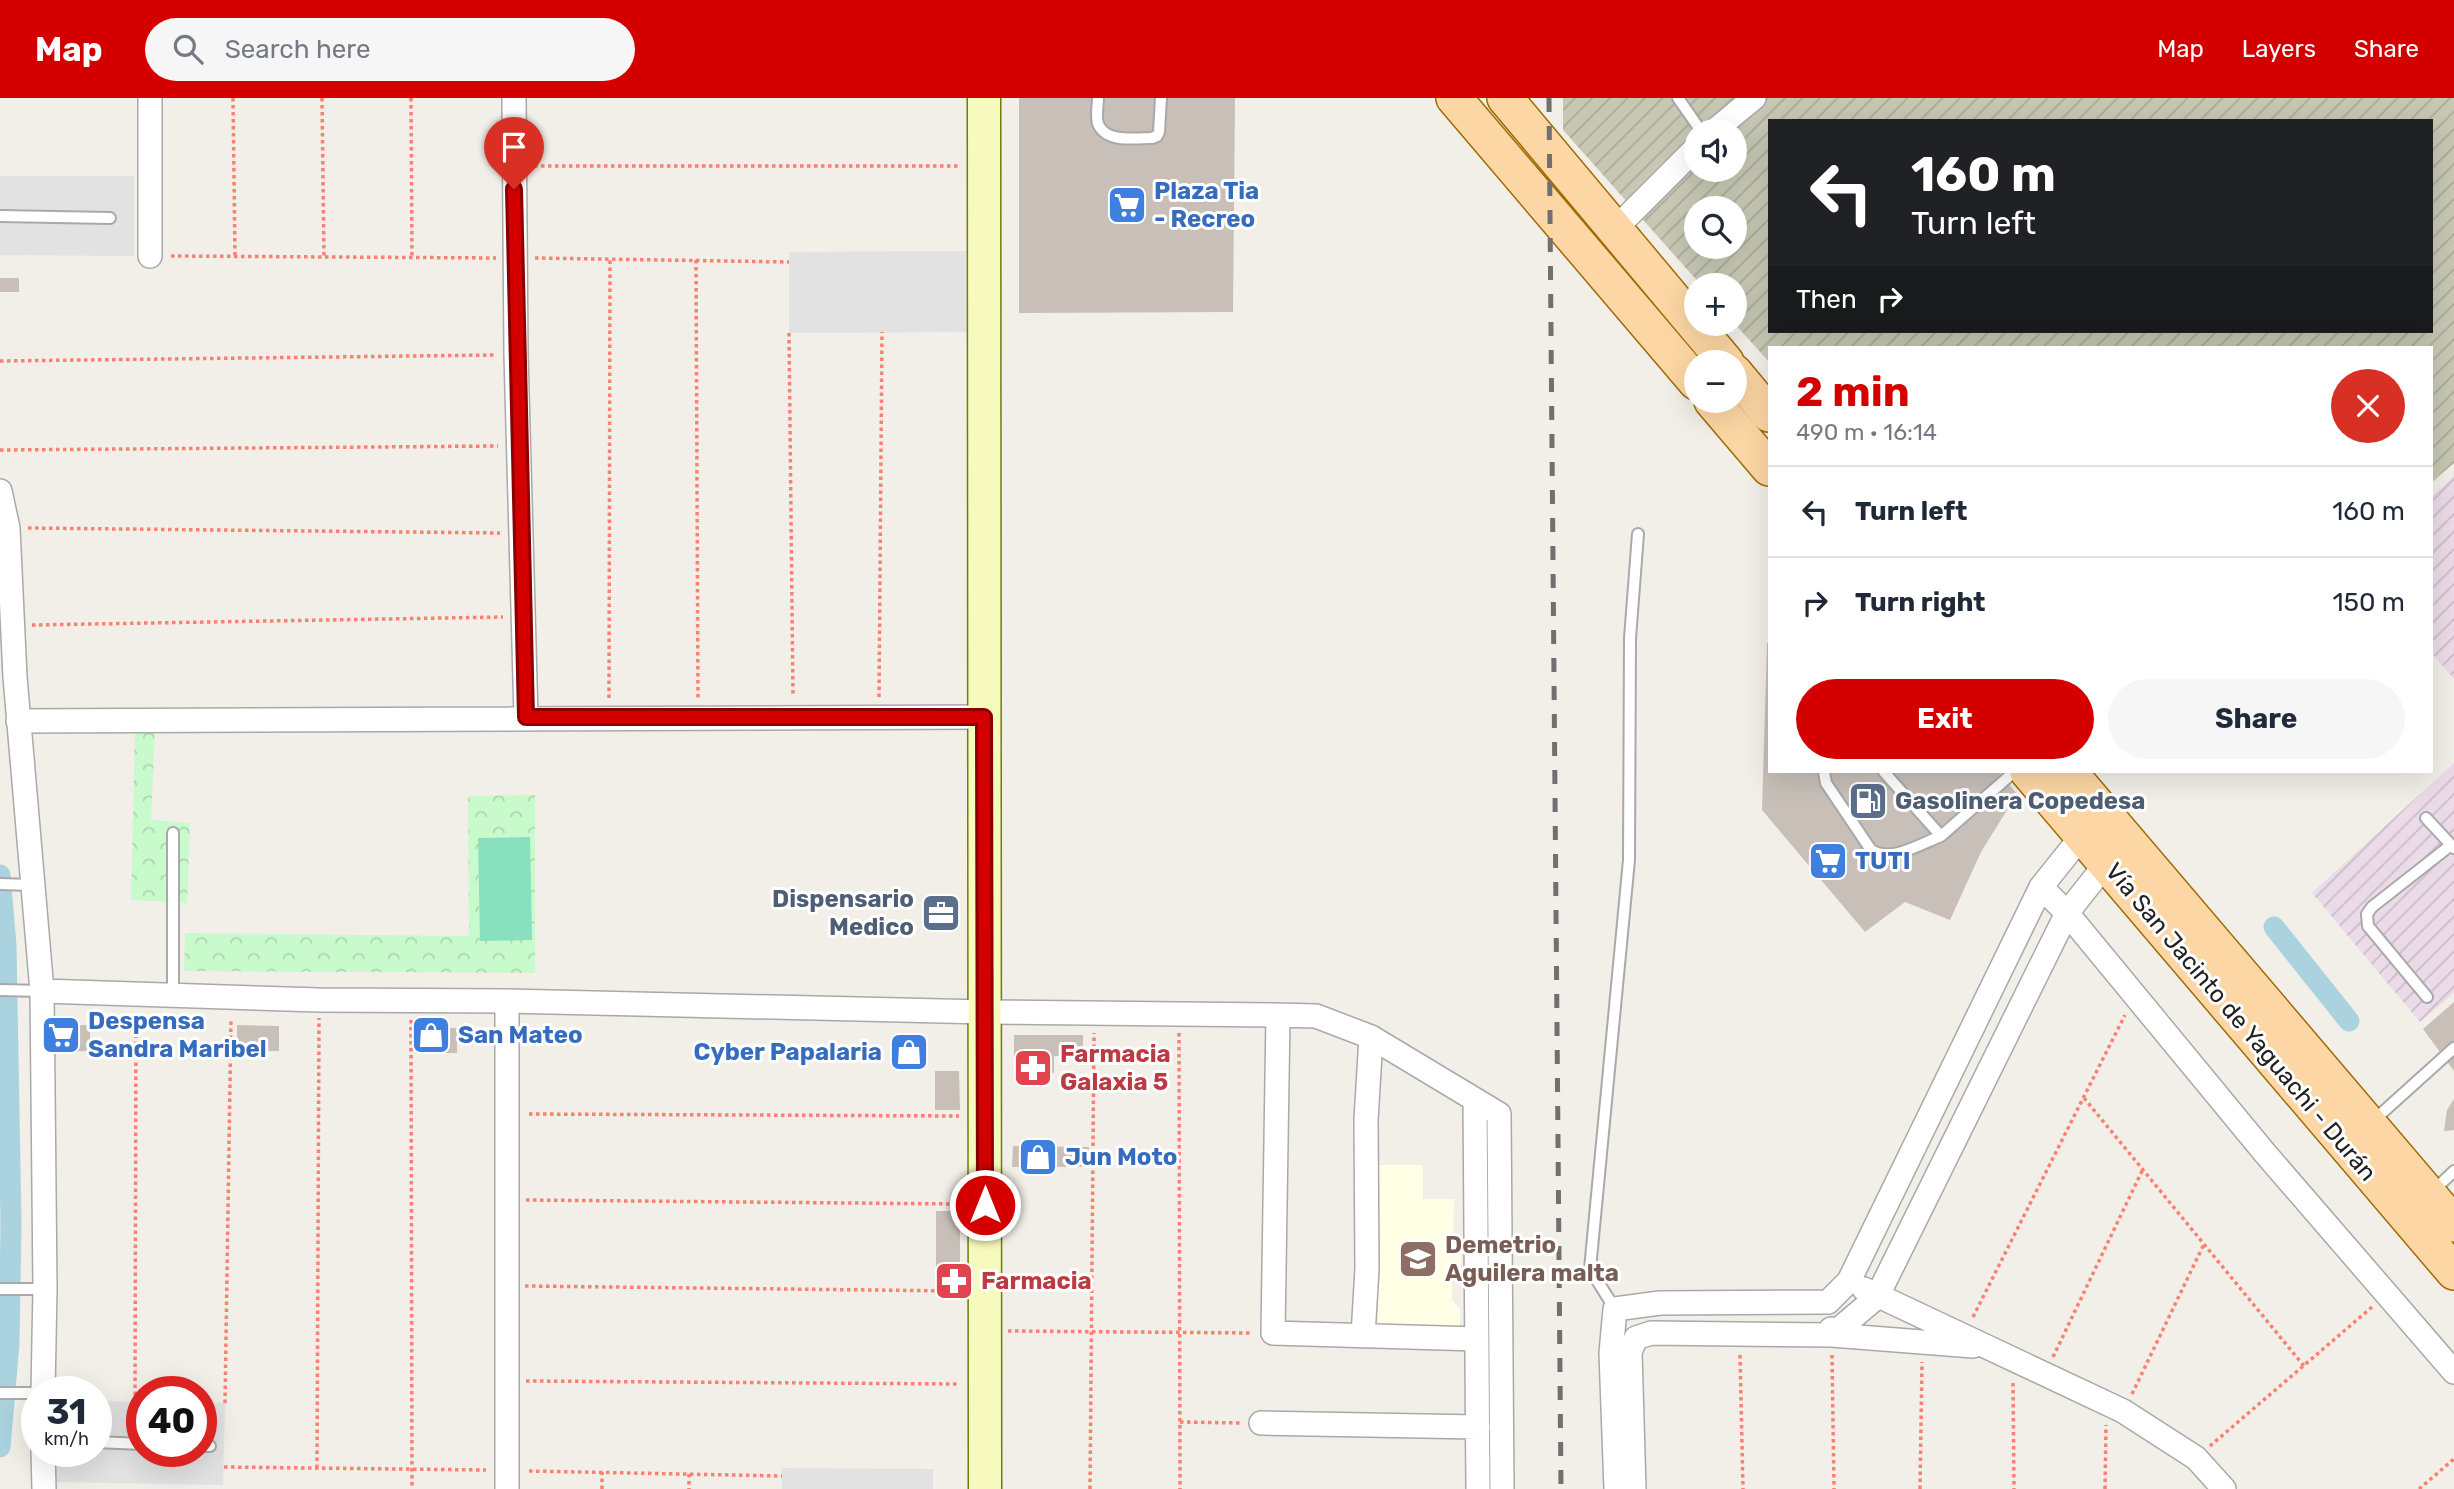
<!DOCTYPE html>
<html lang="en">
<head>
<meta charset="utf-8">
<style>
  body { margin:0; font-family:Rubik,sans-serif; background:#f6f6f7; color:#1f2937; height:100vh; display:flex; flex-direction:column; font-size:26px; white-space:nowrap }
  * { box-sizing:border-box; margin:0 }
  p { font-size:23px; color:#747a83 }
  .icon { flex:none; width:38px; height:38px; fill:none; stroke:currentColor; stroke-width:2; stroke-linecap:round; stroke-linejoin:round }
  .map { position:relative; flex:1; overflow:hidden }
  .drawer { position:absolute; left:1768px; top:248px; width:665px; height:427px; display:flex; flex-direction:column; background:#fff; border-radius:0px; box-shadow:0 7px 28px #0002 }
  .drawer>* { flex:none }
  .banner { position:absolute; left:1768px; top:21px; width:665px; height:214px; border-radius:0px; box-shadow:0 7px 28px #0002; background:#202124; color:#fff; overflow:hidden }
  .tools { position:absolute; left:1684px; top:21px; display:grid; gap:14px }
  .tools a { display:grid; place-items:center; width:63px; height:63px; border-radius:50%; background:#fff; box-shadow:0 7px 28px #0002; font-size:35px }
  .speed { position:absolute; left:21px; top:1278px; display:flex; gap:14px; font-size:35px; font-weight:700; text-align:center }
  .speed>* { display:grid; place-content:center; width:91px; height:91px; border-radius:50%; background:#fff; box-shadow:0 7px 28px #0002; line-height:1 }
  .speed small { font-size:18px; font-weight:400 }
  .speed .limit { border:10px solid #d22; background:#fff; color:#111 }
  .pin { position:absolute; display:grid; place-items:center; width:60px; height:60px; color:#fff; margin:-72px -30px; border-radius:50% 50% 50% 0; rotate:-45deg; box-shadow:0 0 7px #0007 }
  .pin .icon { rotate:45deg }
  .me { position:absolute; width:77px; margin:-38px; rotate:0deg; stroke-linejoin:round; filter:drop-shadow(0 0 5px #0008) }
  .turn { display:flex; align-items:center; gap:24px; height:147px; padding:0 28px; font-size:32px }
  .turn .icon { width:91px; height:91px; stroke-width:2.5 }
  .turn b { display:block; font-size:49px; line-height:60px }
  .then { display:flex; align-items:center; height:66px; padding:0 28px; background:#0003; gap:14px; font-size:26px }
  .round { display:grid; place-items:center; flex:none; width:74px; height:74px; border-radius:37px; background:#f6f6f7 }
  .summary { display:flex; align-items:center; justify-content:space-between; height:119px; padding:0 28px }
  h1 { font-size:42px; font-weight:700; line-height:52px; color:#d40000 }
  .action { display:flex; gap:14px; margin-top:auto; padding:14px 28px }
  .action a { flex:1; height:80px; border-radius:42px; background:#d40000; color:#fff; font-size:28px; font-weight:700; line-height:80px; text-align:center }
  .action a+a { background:#f6f6f7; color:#1f2937 }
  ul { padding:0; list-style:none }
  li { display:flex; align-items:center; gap:21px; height:91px; padding:0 28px; border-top:2px solid #e0e1e3 }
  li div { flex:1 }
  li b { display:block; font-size:26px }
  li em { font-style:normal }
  header { display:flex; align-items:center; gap:42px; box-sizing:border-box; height:98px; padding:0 35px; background:#d40000; color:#fff }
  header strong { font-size:33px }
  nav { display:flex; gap:38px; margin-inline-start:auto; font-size:24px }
  .search { width:490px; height:63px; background:#f6f6f7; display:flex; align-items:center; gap:18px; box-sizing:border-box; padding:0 24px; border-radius:38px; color:#747a83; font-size:26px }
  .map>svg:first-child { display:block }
  .industrial { fill:url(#industrial-furrows) }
  .education { fill:#ffffe5 }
  .construction { fill:url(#construction-furrows); fill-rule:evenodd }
  .park { fill:url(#park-crowns) }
  .pitch { fill:#88e0be }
  .parking { fill:#e2e2e2 }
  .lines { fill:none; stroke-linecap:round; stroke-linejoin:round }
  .canal { stroke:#aad3df; stroke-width:21 }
  .building { fill:#c7bfb8 }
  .lane-casing { stroke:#a9a9a9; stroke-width:14 }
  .street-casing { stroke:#a9a9a9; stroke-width:26 }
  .secondary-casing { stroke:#707d05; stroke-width:35 }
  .primary-casing { stroke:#a06b00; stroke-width:38 }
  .path { stroke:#fa8072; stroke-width:3.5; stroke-dasharray:3.5 3.5; stroke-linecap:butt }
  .lane { stroke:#fff; stroke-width:10 }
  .street { stroke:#fff; stroke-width:23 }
  .secondary { stroke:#f7fabf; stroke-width:32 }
  .primary { stroke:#fcd6a4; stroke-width:35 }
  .rail { stroke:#707070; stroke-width:5; stroke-dasharray:14 14; stroke-linecap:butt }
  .route-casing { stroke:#8a0000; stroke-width:18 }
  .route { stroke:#d40000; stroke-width:12 }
  .labels { text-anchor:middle; stroke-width:6; stroke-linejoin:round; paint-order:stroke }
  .shop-label { font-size:24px; font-weight:bold; fill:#366cbe; stroke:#fff; text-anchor:start }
  .service-label { font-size:24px; font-weight:bold; fill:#4e5e75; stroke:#fff; text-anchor:start }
  .street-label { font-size:24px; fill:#222; stroke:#fff }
  .health-label { font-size:24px; font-weight:bold; fill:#be3a42; stroke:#fff; text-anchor:start }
  .education-label { font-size:24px; font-weight:bold; fill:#785e54; stroke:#fff; text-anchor:start }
</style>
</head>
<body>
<header>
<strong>Map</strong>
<div class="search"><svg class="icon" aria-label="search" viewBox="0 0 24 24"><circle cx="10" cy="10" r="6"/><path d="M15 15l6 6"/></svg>Search here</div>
<nav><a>Map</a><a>Layers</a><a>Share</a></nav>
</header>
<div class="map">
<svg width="2454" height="1391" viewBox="0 0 2454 1391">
  <defs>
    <pattern id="industrial-furrows" width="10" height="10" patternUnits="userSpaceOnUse" patternTransform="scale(1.75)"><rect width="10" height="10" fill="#ebdbe8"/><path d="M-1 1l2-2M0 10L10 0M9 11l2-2" fill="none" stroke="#c9bcc7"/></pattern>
    <pattern id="construction-furrows" width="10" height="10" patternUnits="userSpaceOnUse" patternTransform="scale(1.75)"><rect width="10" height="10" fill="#c7c7b4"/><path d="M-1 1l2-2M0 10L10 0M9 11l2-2" fill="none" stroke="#abab9a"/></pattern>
    <pattern id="park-crowns" width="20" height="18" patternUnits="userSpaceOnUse" patternTransform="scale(1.75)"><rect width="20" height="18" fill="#c8facc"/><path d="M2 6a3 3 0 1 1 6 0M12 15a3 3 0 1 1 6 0" fill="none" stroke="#acd6af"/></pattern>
  </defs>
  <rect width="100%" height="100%" fill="#f2efe9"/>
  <path class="industrial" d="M2454 378V581L2431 554V399Z
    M2454 665V895L2420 924 2312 795Z"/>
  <path class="education" d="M1375 1067H1423V1101H1454L1453 1149 1461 1150V1172L1452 1173V1202L1460 1211V1227L1452 1235 1384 1234 1374 1223Z"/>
  <path class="construction" d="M1563 0H2454V365L2431 385V250H1769V264L1734 225V187H1701L1563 32ZM1769 23H2431V233H1769ZM1696 33H1734V72H1696ZM1696 110H1734V149H1696Z"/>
  <path class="park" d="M135 631 155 632 151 722 190 725 187 805 131 802Z
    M535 697V875L184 873 185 835 469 838 468 698Z"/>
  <path class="pitch" d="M530 739 532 842 480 843 478 740Z"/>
  <path class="parking" d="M0 78H134V158L0 157Z
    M966 153 967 234 789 235V154Z
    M96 1303 142 1304V1353H201V1305H225L223 1387 53 1384V1353H96Z
    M782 1370 933 1371V1391H782Z"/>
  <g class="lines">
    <path class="canal" d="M0 777 6 847 11 1126 9 1246 0 1349
      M2274 829 2349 923"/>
  </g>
  <path class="building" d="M1019 0H1235L1233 214 1019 215Z
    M0 180H19V194H0Z
    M1767 545H1769V674H1999L2017 696 1981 754 1950 822 1905 804 1865 834 1762 712Z
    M924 805H958V824H924Z
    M2454 904V973L2423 931Z
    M51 927H90V953L51 954Z
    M237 927 279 928V953H237Z
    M420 930H457V955H420Z
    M902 936H917V971H902Z
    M1014 937H1083V958H1054V975H1014Z
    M935 973H959L960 1012H935Z
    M2454 1001V1032L2444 1033 2447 1012Z
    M1013 1048 1089 1049 1088 1069H1012Z
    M936 1113H960V1187H936Z"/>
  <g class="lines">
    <g class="lane-casing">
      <path id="lane" d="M1098 0C1098 8 1095 21 1099 28 1108 45 1137 40 1152 40L1157 38 1159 34 1161 0
        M1678 0 1701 33
        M0 118 110 120
        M1824 674 1826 685 1871 752C1891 765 1920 746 1941 738
        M1884 674 1941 738 2014 674
        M2426 720 2454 750
        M0 786 32 787
        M0 892 42 893
        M173 897V735
        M2427 899 2368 828 2367 816 2372 809 2451 747
        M2373 1023 2454 950
        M2431 1095 2454 1073
        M0 1191H45
        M1615 1211 1590 1171 1629 762 1630 540 1638 436
        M0 1295H37
        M96 1344 142 1346
        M201 1348H210"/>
    </g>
    <g class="street-casing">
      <path id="street" d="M514 0 516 257 526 619
        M1714 33 1754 0
        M1615 131 1696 50
        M150 158V0
        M0 393 8 430 15 579 42 893 45 1191 43 1293
        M18 623 984 619
        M2041 789 2067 815 2264 1054 2454 1274
        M42 893 319 902 507 903 985 914 1278 917 1316 918 1371 939 1499 1016 1502 1391
        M1278 917 1273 1235 1477 1241
        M1475 1003 1478 1391
        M1864 1191 2123 1313 2196 1360 2224 1391
        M1831 1231 1832 1237 1973 1248
        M1363 1238 1367 1171 1366 1022 1371 939
        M1261 1325 1478 1329
        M43 1353 44 1391
        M507 1391V903
        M1616 1391 1611 1255 1615 1211 1660 1205 1828 1204 1849 1183 2041 789 2089 729
        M1634 1391 1630 1254 1636 1240 1651 1235 1832 1237 1877 1199 2067 815 2113 757"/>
    </g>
    <g class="secondary-casing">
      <path id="secondary" d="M984 0 985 1391"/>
    </g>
    <g class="primary-casing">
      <path id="primary" d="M1454 0 1696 284
        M1505 0 1726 264
        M1734 274 1769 316
        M1712 303 1769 370
        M2028 674 2454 1174
        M2069 674 2454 1126"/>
    </g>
    <path class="path" d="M233 0 235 158
      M322 0 324 159
      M411 0 412 159
      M534 68H960
      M171 158 496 160
      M535 160 789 164
      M696 162 698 601
      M789 235 793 599
      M0 263 495 257
      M0 352 498 348
      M28 430 500 435
      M32 527 503 519
      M879 599 882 234
      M609 600 610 161
      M411 922 412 1391
      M1179 935 1180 1391
      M2084 1000 2304 1268
      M529 1016 959 1018
      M526 1102 959 1106
      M525 1188 959 1193
      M1973 1219 2125 917
      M1008 1233 1253 1235
      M1740 1257 1743 1391
      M1832 1257 1834 1391
      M2053 1259 2143 1071
      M526 1283 959 1286
      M2013 1285 2014 1391
      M2132 1296 2204 1146
      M135 1304 136 918
      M225 1305 231 921
      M1180 1324 1241 1325
      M2210 1348 2372 1209
      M224 1369 486 1372
      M317 1370 319 920
      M529 1373 782 1378
      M689 1376V1391
      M602 1391V1374
      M1090 1391 1094 935
      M1920 1391 1922 1264
      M2105 1391 2106 1327
      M2419 1391 2454 1361"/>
    <use href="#lane" class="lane"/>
    <use href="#street" class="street"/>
    <use href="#secondary" class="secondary"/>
    <use href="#primary" class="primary"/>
    <path class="rail" d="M1549 0 1561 1391"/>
  </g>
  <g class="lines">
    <g class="route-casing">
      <path id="route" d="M514 91 526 619H984L985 1107"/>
    </g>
    <use href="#route" class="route"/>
  </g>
  <defs>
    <g id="supermarket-square" transform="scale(2.0125)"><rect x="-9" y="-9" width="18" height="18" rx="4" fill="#3f7fe0" stroke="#fff"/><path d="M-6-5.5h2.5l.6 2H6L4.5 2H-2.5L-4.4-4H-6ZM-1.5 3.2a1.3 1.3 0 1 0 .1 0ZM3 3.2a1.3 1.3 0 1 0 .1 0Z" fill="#fff"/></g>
    <g id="fuel-square" transform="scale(2.0125)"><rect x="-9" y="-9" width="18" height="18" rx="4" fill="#5c6f8a" stroke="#fff"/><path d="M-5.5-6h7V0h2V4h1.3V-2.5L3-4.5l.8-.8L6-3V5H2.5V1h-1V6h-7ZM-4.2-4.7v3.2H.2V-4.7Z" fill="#fff"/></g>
    <g id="office-square" transform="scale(2.0125)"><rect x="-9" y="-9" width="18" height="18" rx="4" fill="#5c6f8a" stroke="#fff"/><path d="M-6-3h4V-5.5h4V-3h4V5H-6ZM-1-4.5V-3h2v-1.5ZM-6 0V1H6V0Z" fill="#fff"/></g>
    <g id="shop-square" transform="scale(2.0125)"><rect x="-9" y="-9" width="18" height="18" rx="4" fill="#3f7fe0" stroke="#fff"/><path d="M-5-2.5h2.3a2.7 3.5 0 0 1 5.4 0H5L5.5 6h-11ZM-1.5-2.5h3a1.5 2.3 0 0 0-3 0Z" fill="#fff"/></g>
    <g id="pharmacy-square" transform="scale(2.0125)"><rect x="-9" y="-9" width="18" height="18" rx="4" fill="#e0444e" stroke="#fff"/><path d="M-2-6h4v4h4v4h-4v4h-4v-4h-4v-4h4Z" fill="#fff"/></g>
    <g id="school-square" transform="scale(2.0125)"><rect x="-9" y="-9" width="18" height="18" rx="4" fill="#8d6e63" stroke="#fff"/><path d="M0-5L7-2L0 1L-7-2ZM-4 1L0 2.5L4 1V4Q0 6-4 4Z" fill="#fff"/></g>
  </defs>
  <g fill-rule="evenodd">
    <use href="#supermarket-square" x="1127" y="107"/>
    <use href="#fuel-square" x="1868" y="703"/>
    <use href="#supermarket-square" x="1828" y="763"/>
    <use href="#office-square" x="941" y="815"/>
    <use href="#supermarket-square" x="61" y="937"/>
    <use href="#shop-square" x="431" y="937"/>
    <use href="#shop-square" x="909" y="954"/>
    <use href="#pharmacy-square" x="1033" y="970"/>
    <use href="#shop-square" x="1038" y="1059"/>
    <use href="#school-square" x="1418" y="1161"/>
    <use href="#pharmacy-square" x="954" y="1183"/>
  </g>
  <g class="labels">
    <g class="shop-label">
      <text x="1154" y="101">Plaza Tia<tspan x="1154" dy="28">- Recreo</tspan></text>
      <text x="1855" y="771">TUTI</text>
      <text x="88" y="931">Despensa<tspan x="88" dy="28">Sandra Maribel</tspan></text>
      <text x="458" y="945">San Mateo</text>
      <text x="882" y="962" text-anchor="end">Cyber Papalaria</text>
      <text x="1065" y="1067">Jun Moto</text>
    </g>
    <g class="service-label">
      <text x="1895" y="711">Gasolinera Copedesa</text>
      <text x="914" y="809" text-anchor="end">Dispensario<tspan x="914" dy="28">Medico</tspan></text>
    </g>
    <g class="street-label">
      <text transform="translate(2241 924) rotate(50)" y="8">Vía San Jacinto de Yaguachi - Durán</text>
    </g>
    <g class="health-label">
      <text x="1060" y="964">Farmacia<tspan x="1060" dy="28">Galaxia 5</tspan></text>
      <text x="981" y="1191">Farmacia</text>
    </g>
    <g class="education-label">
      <text x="1445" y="1155">Demetrio<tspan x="1445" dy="28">Aguilera malta</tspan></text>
    </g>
  </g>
</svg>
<div class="tools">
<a><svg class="icon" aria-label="sound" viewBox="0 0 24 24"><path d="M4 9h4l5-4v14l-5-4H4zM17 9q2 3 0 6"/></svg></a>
<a><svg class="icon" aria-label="search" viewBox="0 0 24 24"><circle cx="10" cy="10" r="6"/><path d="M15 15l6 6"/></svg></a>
<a>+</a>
<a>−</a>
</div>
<div class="speed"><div>31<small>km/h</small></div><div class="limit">40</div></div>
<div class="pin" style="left:514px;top:91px;background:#d93025"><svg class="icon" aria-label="arrive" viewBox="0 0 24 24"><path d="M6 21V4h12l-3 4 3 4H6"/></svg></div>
<svg class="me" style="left:985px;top:1107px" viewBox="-20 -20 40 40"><circle r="17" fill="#d40000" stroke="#fff" stroke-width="3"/><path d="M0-11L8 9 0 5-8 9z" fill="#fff"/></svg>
<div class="banner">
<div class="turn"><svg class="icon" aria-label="left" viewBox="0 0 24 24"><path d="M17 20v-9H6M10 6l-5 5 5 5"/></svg><div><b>160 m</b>Turn left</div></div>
<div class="then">Then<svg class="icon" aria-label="right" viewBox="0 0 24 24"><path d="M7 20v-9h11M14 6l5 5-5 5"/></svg></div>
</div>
<section class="drawer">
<div class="summary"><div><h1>2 min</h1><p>490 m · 16:14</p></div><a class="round" style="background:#d93025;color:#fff"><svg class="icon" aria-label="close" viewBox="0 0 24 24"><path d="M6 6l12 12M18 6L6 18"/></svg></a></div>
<ul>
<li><svg class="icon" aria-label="left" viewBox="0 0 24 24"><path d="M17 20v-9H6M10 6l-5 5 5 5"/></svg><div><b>Turn left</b></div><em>160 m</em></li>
<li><svg class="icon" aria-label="right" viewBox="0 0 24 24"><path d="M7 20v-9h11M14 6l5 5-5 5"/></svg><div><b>Turn right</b></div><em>150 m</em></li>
</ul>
<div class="action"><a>Exit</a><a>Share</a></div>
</section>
</div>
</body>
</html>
